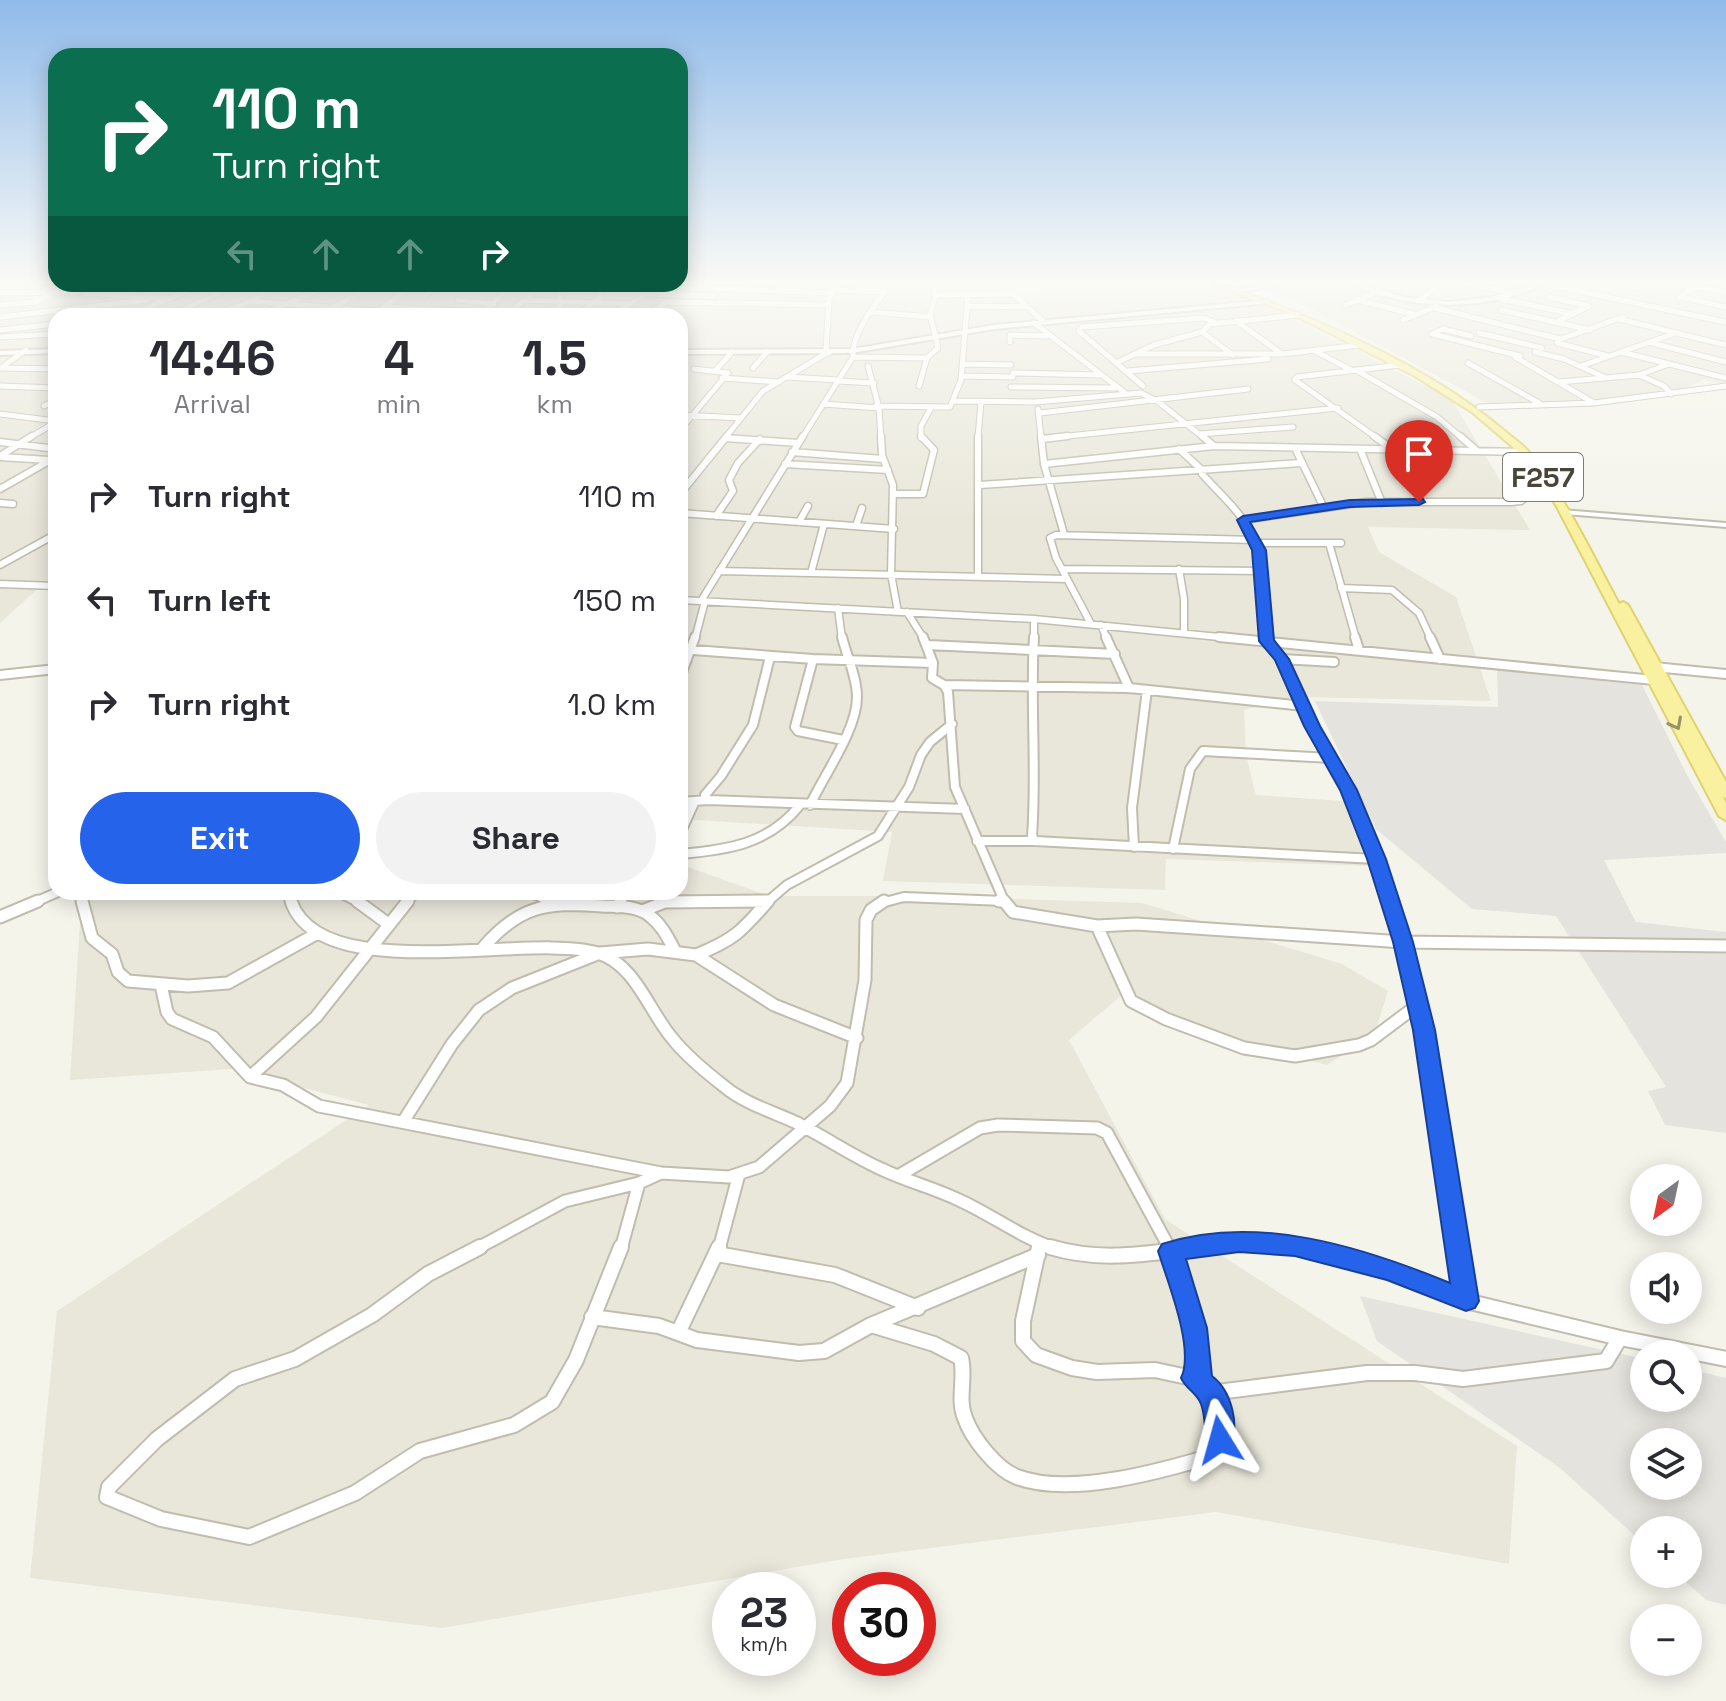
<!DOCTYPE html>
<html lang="en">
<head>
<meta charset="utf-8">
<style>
  body { margin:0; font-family:"Space Grotesk",sans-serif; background:#f2f2f3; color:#2b2b33; height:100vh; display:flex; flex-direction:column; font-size:30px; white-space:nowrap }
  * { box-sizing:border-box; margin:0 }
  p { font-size:26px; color:#7c7c81 }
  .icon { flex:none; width:44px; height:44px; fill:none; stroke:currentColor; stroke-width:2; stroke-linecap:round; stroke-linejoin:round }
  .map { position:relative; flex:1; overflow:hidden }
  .sheet { position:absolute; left:48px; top:308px; width:640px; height:592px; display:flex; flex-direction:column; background:#fff; border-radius:24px; box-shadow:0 4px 20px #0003 }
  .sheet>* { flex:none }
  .guide { position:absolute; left:48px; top:48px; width:640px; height:244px; border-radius:24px; box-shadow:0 4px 20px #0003; background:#0b6e4f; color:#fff; overflow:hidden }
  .needle { width:52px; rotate:213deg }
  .buttons { position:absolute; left:1630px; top:1164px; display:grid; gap:16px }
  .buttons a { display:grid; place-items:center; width:72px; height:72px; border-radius:50%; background:#fff; box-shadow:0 4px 20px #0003; font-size:40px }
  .speed { position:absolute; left:712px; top:1572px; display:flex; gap:16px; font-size:40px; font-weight:700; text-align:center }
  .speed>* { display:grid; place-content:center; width:104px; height:104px; border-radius:50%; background:#fff; box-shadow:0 4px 20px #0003; line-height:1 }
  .speed small { font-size:20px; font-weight:400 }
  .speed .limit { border:12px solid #d22; background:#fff; color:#111 }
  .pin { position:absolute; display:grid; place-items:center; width:68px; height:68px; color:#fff; margin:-82px -34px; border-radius:50% 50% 50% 0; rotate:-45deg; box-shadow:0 0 8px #0007 }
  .pin .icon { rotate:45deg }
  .me { position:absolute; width:88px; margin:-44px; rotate:352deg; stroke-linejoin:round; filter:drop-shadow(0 0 6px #0008) }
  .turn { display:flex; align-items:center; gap:28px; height:168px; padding:0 32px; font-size:36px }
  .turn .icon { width:104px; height:104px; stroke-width:2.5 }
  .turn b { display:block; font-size:56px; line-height:68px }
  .lanes { display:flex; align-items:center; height:76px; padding:0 32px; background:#0003; justify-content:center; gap:40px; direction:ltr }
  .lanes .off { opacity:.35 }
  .eta { display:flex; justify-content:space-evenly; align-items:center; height:136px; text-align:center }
  .eta b { font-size:48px; font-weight:700; line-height:56px }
  .cta { display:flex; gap:16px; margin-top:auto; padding:16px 32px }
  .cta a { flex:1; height:92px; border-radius:48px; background:#2563eb; color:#fff; font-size:32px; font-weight:700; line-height:92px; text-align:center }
  .cta a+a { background:#f2f2f3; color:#2b2b33 }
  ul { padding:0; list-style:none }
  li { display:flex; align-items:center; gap:24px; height:104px; padding:0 32px }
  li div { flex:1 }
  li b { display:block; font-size:30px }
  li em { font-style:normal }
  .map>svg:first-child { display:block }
  .residential { fill:#e9e7da }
  .industrial { fill:#e5e3dd; fill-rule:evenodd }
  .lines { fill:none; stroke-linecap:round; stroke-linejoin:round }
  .minor-far4-casing { stroke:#c0bdae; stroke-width:7 }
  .minor-far3-casing { stroke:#c0bdae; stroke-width:9 }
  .minor-far2-casing { stroke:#c0bdae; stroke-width:12 }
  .minor-far1-casing { stroke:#c0bdae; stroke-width:15 }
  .minor-casing { stroke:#c0bdae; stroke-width:18 }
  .tertiary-casing { stroke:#c0bdae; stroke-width:4 }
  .primary-casing { stroke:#dfd370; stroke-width:4 }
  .minor-far4 { stroke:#fff; stroke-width:5 }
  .minor-far3 { stroke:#fff; stroke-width:6 }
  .minor-far2 { stroke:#fff; stroke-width:8 }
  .minor-far1 { stroke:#fff; stroke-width:11 }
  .minor { stroke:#fff; stroke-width:14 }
  .tertiary { fill:#fff; fill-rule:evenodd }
  .primary { fill:#f9f1a0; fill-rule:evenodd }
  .oneway { stroke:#989367 }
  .route { fill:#2563eb; stroke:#184099; stroke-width:2 }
  .labels { text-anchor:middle; stroke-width:8; stroke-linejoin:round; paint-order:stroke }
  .shield { fill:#fff; stroke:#807e74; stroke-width:2 }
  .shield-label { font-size:28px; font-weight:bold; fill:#494639 }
</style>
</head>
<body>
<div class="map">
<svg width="1726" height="1701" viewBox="0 0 1726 1701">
  <rect width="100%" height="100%" fill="#f5f4eb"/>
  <path class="residential" d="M0 284H996L1004 294 1104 284H1196L1263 303 1451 399 1530 530 1368 527 1379 552 1456 597 1491 701 1293 697 1244 710 1246 755 1256 795 1357 802 1371 866 1166 859 1165 890 883 881 892 832 680 819V316H56V586L42 585 0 623Z
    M1237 284H1726V385L1704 380 1672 394 1611 404 1497 408 1310 308 1281 296Z
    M680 864 769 896H915L1142 903 1342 964 1388 991 1374 1035 1327 1065 1221 1037 1123 994 1069 1040 1165 1219 1517 1446 1509 1564 1216 1512 844 1559 442 1628 30 1578 57 1311 369 1105 231 1069 70 1080 80 922 88 892H680Z"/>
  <path class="industrial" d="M1497 670 1642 685 1688 777 1726 842V853L1604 860 1636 922 1726 932V1133L1665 1125 1648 1091 1666 1087 1556 916 1472 909 1376 829 1315 701 1498 707Z
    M1360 1296 1644 1359V1398H1688V1369L1726 1378V1605L1706 1600 1677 1574H1688V1530H1644V1544L1560 1468 1377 1341ZM1644 1442H1688V1486H1644Z"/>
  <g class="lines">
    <g class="minor-far4-casing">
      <path id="minor-far4" d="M206 284 269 289
        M433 284 509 287
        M1465 284 1518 293
        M1545 284 1725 322
        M656 286 831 293
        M1634 288 1644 284
        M137 289 144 284
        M833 290 884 292
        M0 293 73 292 169 299
        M86 294 102 284
        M646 294 714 296
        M936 295 1013 294 1044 322
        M424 296 440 285
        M1549 297 1589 306 1556 322
        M1680 297 1695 286 1726 292
        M1680 297 1726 307
        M1502 299 1573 314
        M458 300 494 304
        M524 300 631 304
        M1357 300 1417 315
        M250 301 377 311
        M1418 301 1442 284
        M0 305 36 302 69 284
        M1346 305 1377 292
        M967 306 1027 307
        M383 307 485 312
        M382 308 415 284
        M1435 308 1560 339
        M1501 310 1590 330
        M871 312 931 317
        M136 313 169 315
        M482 314 511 285
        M128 316 204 284
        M168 316 233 287
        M205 316 245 304 281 284
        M258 316 333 284
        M316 316 378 284
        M506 316 530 295 537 284
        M526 316 530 311
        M551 316 560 306 559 292 598 290
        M577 316 599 298 602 284
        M613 316 649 291
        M643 316 667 302 829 305
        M0 317 148 300
        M1619 319 1726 345
        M1403 320 1437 306
        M1236 321 1282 354
        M1034 323 1124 392
        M0 330 56 324
        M1202 332 1233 355
        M1479 333 1542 348
        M1471 336 1443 329 1432 334 1520 356
        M0 337 56 334
        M1558 340 1623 317
        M1010 342V335L1048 336
        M1557 343 1608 356
        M1652 343 1726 362
        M1315 351 1351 370
        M1535 352 1564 359 1604 377
        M1621 352 1726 378
        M829 353 826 349 829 298 839 284
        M1134 354H1282L1360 345
        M853 357 927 358
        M1515 357 1594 403
        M1118 362 1154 345 1202 332 1210 324 1298 315
        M1468 363 1539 403
        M962 364 1011 365
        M868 366 879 408 881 438
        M1581 366 1673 334
        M2 367 26 350
        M1 368 56 369
        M753 368 767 352
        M694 369 728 373
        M1356 370 1437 417 1462 438
        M715 371 732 352
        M1128 371 1268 359
        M1013 373 1101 375
        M1639 375 1664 386 1671 394
        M961 376 1013 377
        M787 377 838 380
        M722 378 779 382
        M1295 380 1377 438
        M1295 380 1297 377 1400 365
        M838 381 874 383
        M1559 382 1639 375 1669 364
        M0 386 56 388
        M919 386 927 358 938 348 930 314 935 298 934 284
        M1143 386 1079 331 1082 327 1204 318 1217 323
        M1011 387 1116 388
        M953 401 1035 402 1141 393 1157 401 1204 438
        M823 404 879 408
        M44 406 56 400
        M876 406 950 407 961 380 968 295
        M1479 407 1594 403 1726 386
        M1038 409 1041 438
        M1040 413 1248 389
        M0 414 56 421
        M680 415 741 418
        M680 430 728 373
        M1199 434 1293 427
        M29 438 56 422
        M725 438 763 391 827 353
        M726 438H730
        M802 438 853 357C851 333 877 303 890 284
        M921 438V426L931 408
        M978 438 981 402
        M1049 438 1338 408"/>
    </g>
    <g class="minor-far3-casing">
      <path id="minor-far3" d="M881 436 882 455 893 485 891 574 898 612
        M978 436V577
        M1041 436 1044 464 1064 534
        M1202 436 1214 446
        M1374 436 1392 449
        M1460 436 1476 450
        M726 438 798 443
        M1042 439 1068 436
        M0 442 56 449
        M1295 448 1324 508
        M1179 449 1203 471 1202 474C1220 494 1243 514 1254 538 1268 568 1265 607 1267 639
        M1360 449 1382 503
        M792 452 883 459
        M0 456 32 436
        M0 457 49 460
        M785 464 888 470
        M1044 464 1214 446 1524 452
        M980 485 1301 463
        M0 489 56 457
        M680 494 727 436
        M893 494H923L934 450 921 436
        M0 503 13 504
        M680 513 894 529
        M716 516 733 491 729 480 738 463 760 439
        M1243 520 1366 502H1511L1521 501 1530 494H1555
        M799 522 808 506
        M824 524 811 573 1066 579
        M856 526 862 508
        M1257 543H1341
        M1329 543 1356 639
        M0 565 56 534
        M1062 569 1263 571
        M1179 569 1184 599V633
        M719 571 811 573
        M0 584 56 586
        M1341 588 1392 590 1419 613 1431 639
        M680 600 1034 619 1240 639
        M701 601 803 436
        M838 608 842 639
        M907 612 924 639
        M1034 619V639
        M1091 624 1056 558 1050 538 1056 535 1255 540
        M1101 625 1107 639
        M695 639 705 601"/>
    </g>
    <g class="minor-far2-casing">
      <path id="minor-far2" d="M923 637 933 663 932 678 944 685 948 692 955 787 1005 903
        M1034 637C1030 703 1037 770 1032 836L1035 841
        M1106 637 1129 688
        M1219 637 1654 680
        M1267 637 1282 659 1312 726 1348 790 1390 903
        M1355 637 1359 650
        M1430 637 1440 659
        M928 645 1115 654
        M680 649 813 659 933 663
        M813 659 795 727 798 731 843 740
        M1282 659 1334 662
        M1654 667 1726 674
        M0 675 56 669
        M680 678 695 637
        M944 685 1129 688 1304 706
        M708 800 705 795 721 776 753 725 770 657
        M680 802 708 800 965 809
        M810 805C824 775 857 730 857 697 857 677 847 657 842 637
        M680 834 694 803
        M977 841H1035L1376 859
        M1134 847 1132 808 1147 690
        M1173 849 1190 769 1203 751 1331 758
        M680 854C728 850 769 844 800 805
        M80 892 83 903
        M288 892 292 903
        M338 892 360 903
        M529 892 552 902
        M33 903 58 892
        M406 903 416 892
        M620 903 626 892
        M663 903 768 901
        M766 903 787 885 878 836 909 787 921 755 930 742 952 724
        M881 903 904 897 1004 901"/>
    </g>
    <g class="minor-far1-casing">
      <path id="minor-far1" d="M82 901 92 938 112 954 118 972 128 981 188 986 228 983 316 934
        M291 901C320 988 529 932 598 953 635 964 649 1011 672 1038 686 1056 707 1073 725 1087 744 1103 773 1112 795 1122 823 1136 848 1153 875 1166 902 1180 932 1187 959 1200 992 1215 1022 1238 1056 1249
        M357 901 387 923
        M999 901H1004
        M1004 901 1013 912 1097 926 1136 924 1403 942 1726 946
        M1390 901 1419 1004 1458 1249
        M617 907 621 901
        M642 911 665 902 768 901
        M0 917 38 901
        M1097 926 1131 1001 1166 1019 1244 1048 1295 1056 1359 1045 1371 1040 1419 1004
        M481 950C519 905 546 902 602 906 618 907 636 905 650 916 662 925 668 938 675 951
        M696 955C734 940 742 931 768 901
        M161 985 167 1012 172 1019 213 1037 250 1077 283 1085 319 1106 661 1173 729 1177 759 1167 830 1106 847 1083 865 980 866 920 871 910 884 901
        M250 1077 316 1017 408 901
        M403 1122 452 1044 479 1010 512 988 600 953 648 949 696 955 774 1005 857 1038
        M898 1176 980 1128 998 1125 1097 1128 1107 1133 1170 1249
        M639 1183 661 1173
        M476 1249 565 1201 639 1183
        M621 1249 639 1183
        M719 1249 739 1174
        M1038 1249 1039 1243
        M1188 1249 1239 1242 1305 1249"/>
    </g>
    <g class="minor-casing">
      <path id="minor" d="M480 1247 428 1274 372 1315 295 1359 235 1379 157 1439 109 1487 107 1497 161 1519 249 1537 355 1493 420 1451 514 1425 552 1402 576 1360 621 1247
        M1039 1247 1023 1321V1341L1036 1355 1072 1368 1097 1372 1155 1370 1192 1378 1218 1392 1367 1373H1415L1463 1379 1606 1361 1620 1338
        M1050 1247C1103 1263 1149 1253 1203 1247
        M1169 1247 1194 1328 1199 1374 1194 1378
        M1297 1247 1392 1270 1466 1301 1620 1338 1726 1359
        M1458 1247 1466 1301
        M717 1254 835 1275 918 1308
        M592 1317 659 1326 697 1340 799 1353 824 1351 871 1325 1038 1255
        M871 1325 934 1344 961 1358C966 1378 957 1399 965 1418 972 1438 996 1469 1017 1477 1070 1497 1162 1471 1215 1455L1221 1423 1210 1391
        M678 1333 719 1247"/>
    </g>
    <g class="tertiary-casing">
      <path id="tertiary" d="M1269 284H1282L1237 293 1234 291Z
        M1352 284H1360L1404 297 1448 302 1492 297 1536 284H1544C1486 312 1410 311 1352 284Z
        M1268 300 1270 303 994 329 852 353 680 354V350L852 349 994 325Z
        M56 349V353L0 355V351Z
        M1562 510 1726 523V527L1565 514H1562Z"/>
    </g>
    <g class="primary-casing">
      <path id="primary" d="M1212 284H1221C1315 318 1425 364 1501 428 1510 436 1521 443 1529 452 1566 498 1591 552 1619 604L1623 602 1628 605 1726 782V798L1723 797 1726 803V820L1719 816 1556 505 1521 454 1472 412 1413 375 1290 313Z"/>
    </g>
    <use href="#minor-far4" class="minor-far4"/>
    <use href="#minor-far3" class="minor-far3"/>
    <use href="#minor-far2" class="minor-far2"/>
    <use href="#minor-far1" class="minor-far1"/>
    <use href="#minor" class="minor"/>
    <use href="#tertiary" class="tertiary"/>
    <use href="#primary" class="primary"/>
  </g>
  <defs><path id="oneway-chevron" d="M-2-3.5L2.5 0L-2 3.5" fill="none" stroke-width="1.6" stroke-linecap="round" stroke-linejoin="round" transform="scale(2)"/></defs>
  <use class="oneway" href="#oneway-chevron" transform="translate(1676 724) rotate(62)"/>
  <linearGradient id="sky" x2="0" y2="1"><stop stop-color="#90bbea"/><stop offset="0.54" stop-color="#fafaf6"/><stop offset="1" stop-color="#fafaf6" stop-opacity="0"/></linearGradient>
  <rect width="1726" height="522" fill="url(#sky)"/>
  <path class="route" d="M1423 499 1425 502 1419 505 1350 507 1250 522 1266 550 1274 640 1289 659 1320 726 1357 790 1386 859 1413 942 1435 1030 1479 1301 1475 1308 1466 1311 1387 1280 1295 1256 1239 1252 1186 1259 1207 1328 1212 1376C1232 1391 1240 1426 1230 1449L1220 1453 1210 1449C1203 1435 1207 1421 1201 1404 1197 1393 1186 1389 1181 1378 1195 1349 1168 1283 1158 1251L1162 1244C1256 1213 1363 1247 1450 1283L1413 1030 1393 942 1367 859 1340 790 1304 726 1275 660 1259 641 1252 550 1237 520 1243 516 1350 500Z"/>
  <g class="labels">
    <rect class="shield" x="1503" y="453" width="80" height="48" rx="6"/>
    <g class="shield-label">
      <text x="1543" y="487">F257</text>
    </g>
  </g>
</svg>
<div class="buttons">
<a><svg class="needle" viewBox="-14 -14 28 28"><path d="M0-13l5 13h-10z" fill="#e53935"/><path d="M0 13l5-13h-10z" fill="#7c7c81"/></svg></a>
<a><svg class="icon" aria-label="sound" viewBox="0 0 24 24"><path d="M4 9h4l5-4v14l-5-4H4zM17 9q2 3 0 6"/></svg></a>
<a><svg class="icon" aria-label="search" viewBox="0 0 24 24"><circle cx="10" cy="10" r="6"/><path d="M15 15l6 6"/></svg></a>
<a><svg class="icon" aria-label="layers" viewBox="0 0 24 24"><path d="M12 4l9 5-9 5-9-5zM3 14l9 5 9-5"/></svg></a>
<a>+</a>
<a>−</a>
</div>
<div class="speed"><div>23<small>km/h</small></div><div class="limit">30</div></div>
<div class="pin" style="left:1419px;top:502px;background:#d93025"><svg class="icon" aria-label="arrive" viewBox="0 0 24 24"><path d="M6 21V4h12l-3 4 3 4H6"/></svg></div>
<svg class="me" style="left:1220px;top:1440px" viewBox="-20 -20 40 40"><path d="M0-17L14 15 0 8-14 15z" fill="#2563eb" stroke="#fff" stroke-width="4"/></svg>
<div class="guide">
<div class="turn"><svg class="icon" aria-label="right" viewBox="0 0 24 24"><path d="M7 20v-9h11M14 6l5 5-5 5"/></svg><div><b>110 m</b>Turn right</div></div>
<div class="lanes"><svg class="icon off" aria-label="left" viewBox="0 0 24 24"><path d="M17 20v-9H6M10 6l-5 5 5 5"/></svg><svg class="icon off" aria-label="ahead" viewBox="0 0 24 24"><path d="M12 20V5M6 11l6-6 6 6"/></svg><svg class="icon off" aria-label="ahead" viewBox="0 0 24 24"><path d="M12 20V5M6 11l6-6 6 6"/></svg><svg class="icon" aria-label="right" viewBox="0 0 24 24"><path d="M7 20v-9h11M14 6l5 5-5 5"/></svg></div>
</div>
<section class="sheet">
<div class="eta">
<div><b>14:46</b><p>Arrival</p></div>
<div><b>4</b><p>min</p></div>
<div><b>1.5</b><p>km</p></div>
</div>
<ul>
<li><svg class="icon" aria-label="right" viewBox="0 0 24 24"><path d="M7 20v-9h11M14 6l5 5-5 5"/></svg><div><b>Turn right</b></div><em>110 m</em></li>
<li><svg class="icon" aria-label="left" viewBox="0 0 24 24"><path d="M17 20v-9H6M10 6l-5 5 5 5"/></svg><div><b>Turn left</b></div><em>150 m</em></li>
<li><svg class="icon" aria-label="right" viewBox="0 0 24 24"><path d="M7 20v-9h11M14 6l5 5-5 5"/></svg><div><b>Turn right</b></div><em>1.0 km</em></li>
</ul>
<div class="cta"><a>Exit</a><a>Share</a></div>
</section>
</div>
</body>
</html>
